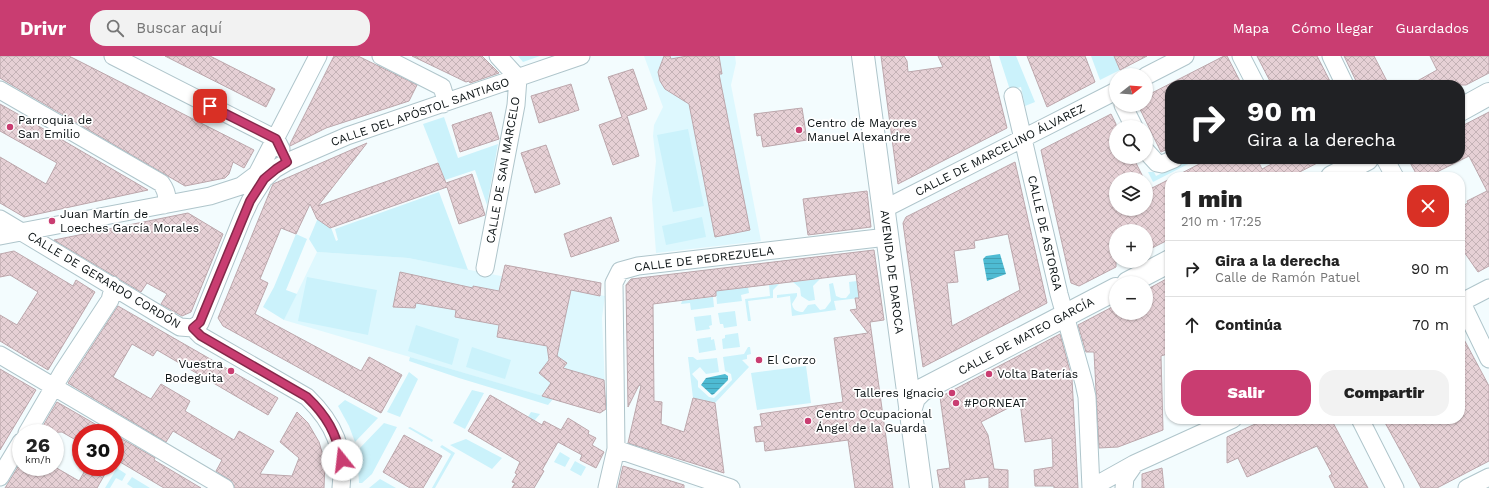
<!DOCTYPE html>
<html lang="es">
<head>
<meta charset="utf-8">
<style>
  body { margin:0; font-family:"Work Sans",sans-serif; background:#f2f2f2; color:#222; height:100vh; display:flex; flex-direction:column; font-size:15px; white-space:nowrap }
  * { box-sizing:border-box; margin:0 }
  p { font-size:13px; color:#767676 }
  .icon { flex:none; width:22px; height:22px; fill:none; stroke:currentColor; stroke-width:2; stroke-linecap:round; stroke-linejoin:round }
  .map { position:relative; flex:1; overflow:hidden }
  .sheet { position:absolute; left:1165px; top:116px; width:300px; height:252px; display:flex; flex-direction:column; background:#fff; border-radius:16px; box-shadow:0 1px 3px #0004 }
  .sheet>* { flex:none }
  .banner { position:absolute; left:1165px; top:24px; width:300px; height:84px; border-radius:16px; box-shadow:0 1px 3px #0004; background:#202124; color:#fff; overflow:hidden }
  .needle { width:26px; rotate:73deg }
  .tools { position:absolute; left:1109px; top:12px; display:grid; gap:8px }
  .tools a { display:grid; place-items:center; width:44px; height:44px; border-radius:50%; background:#fff; box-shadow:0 1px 3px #0004; font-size:20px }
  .speed { position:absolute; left:12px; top:368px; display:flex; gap:8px; font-size:20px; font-weight:700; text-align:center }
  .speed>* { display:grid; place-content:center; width:52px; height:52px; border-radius:50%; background:#fff; box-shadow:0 1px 3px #0004; line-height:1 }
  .speed small { font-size:10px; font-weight:400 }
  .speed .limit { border:6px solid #d22; background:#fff; color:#111 }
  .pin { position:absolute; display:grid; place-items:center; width:34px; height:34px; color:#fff; margin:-17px; border-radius:8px; box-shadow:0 2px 6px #0006 }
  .me { position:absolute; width:44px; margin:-22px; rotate:344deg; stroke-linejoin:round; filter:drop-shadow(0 0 3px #0008) }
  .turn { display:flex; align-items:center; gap:14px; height:84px; padding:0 16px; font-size:18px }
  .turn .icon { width:52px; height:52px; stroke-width:2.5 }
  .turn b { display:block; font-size:28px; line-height:34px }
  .round { display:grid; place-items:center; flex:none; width:42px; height:42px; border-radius:16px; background:#f2f2f2 }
  .head { display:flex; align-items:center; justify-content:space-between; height:68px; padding:0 16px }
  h1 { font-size:24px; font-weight:800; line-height:30px }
  .action { display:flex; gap:8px; margin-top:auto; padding:8px 16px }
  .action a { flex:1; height:46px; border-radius:16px; background:#c93d71; color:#fff; font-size:16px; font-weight:800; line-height:46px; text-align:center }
  .action a+a { background:#f2f2f2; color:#222 }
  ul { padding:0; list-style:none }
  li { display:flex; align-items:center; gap:12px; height:56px; padding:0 16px; border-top:1px solid #e0e0e0 }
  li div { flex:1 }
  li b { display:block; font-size:15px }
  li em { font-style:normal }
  header { display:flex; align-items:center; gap:24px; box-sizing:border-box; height:56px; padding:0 20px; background:#c93d71; color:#fff }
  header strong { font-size:19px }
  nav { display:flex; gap:22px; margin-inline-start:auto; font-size:14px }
  .search { width:280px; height:36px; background:#f2f2f2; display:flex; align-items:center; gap:10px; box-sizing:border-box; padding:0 14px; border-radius:16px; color:#767676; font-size:15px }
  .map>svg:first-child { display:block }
  .built { fill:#def8fe }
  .green { fill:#cbf2fb }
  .water { fill:url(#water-rules) }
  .building { fill:url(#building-cross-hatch); stroke:#bca7ac; fill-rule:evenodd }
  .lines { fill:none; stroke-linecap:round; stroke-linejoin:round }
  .street-casing { stroke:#afc5cb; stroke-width:19 }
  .secondary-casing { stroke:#afc5cb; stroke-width:24 }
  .street { stroke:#fff; stroke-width:17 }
  .secondary { stroke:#fff; stroke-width:22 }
  .route-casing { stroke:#832849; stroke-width:10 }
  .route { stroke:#c93d71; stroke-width:7 }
  .poi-dot { fill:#c93d71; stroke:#fff; stroke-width:1.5 }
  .labels { text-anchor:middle; stroke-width:3.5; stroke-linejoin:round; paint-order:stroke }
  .street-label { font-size:12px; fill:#091012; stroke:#fff }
  .poi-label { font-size:12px; fill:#091012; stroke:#fff; text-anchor:start }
</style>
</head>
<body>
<header>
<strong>Drivr</strong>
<div class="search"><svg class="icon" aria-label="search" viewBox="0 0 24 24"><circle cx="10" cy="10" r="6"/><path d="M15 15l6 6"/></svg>Buscar aquí</div>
<nav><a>Mapa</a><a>Cómo llegar</a><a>Guardados</a></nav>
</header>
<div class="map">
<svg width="1489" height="432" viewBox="0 0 1489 432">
  <defs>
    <pattern id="water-rules" width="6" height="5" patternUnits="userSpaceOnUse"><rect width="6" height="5" fill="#4ebbd3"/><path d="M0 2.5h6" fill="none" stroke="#43a0b4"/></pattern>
    <pattern id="building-cross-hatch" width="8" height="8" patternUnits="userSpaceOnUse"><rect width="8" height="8" fill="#e6d0d5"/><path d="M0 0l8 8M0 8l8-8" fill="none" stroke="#c4b2b6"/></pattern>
  </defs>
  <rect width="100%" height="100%" fill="#f3fcfe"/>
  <path class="built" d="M644 0H735L736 7 731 29 761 185 656 197 652 143 656 105 653 80 654 69 663 51Z
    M317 196 408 202 605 240 602 262 606 353 600 357 284 264Z"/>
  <path class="green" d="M518 0H540L523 6Z
    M999 0H1016L1035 46 1025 50 1021 31 1010 34Z
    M1091 0H1114L1120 14 1100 24Z
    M444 61 458 102 498 88 487 149 475 114 445 124 423 68Z
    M688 73 704 150 673 156 657 79Z
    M1190 103H1198L1153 126 1148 116H1154L1156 120Z
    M439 136 468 214 408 202 317 196 309 183 323 150 336 185 338 184 335 173Z
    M702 161 706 181 666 189 662 170Z
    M296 178 307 183 286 234 297 238 284 264 263 251 274 231Z
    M307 221 377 234 368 279 298 265Z
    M820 223 813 230 815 244 809 245 801 240 800 232 793 226Z
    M857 225 859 242 834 245 836 254 792 260 790 240 777 242V239L797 237V240L792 248C793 254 797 256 803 256L808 249 815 248 820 254 825 253 831 245 829 228 833 227 836 240 841 242H846L850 237 849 226Z
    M779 228 773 234V242L748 245 751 265H748L745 243 770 240 769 229Z
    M748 231 749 237 741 239 742 245 717 248 716 235Z
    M713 241 714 251 691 254 690 247 681 248 682 245Z
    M735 255 737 270 724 272 723 268H720L718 257Z
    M711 259 712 269 709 270 710 273 696 275 694 261Z
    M416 269 459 283 452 309 408 295Z
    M738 277 740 291 723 293 722 283 725 282V279Z
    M711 281V284L714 283 716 294 699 297 697 283Z
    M472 291 511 304 505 323 466 311Z
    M748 291H750L751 298 747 299V303L742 304 749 311 715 347 693 342 688 301H693L697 304 717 302 719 316 706 318 700 311 692 318 698 325V331L709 341 714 342 732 324 731 318 725 315 723 301 744 298Z
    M410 301 553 343 548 349 459 322 409 305Z
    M806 310 811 347 757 354 751 317Z
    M409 316 418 323 400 361 387 356Z
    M472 334 484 337 465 373 453 367Z
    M345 344 378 362 355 386 349 370 338 350Z
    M531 356 540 358 507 397H505Z
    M384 367 397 371 372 418 362 427H359L357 395Z
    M410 371 433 384 432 386 408 372Z
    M466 383 502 402 492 413 450 389Z
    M442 389 455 397 435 432H432L451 398 440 391Z
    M560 396 570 402 565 411 554 406Z
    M575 405 586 411 581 420 570 414Z
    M117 412 126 418 122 425 116 422 110 432H105Z
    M132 421 150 432H133L127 428Z
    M380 423 396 432H369Z"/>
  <path class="water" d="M1000 198 1006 218 987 225 983 203 986 200Z
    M725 318 728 320V324L714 338 712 339 701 329 706 322Z"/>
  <path class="building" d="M0 0H69L254 94 244 112 233 106 229 118 225 122 185 130 0 22Z
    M165 0H210L275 33 266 51Z
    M334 0H358L417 29 409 45 326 72 290 90V88Z
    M412 0H482L499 17 470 27 469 25 466 26Z
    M664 0H670L671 3 687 0H719L722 18H719L750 174 715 181 689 48 665 33 660 25 658 16Z
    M881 0H904L907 5 908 16 943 11 938 0H989L1007 72 898 128Z
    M1027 0H1085L1095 26 1047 51Z
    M1114 0H1147L1120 14Z
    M1224 0H1227L1242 29H1170V92L1161 96 1138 49H1146V40Z
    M1257 0H1317L1332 29H1272Z
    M1344 0H1374L1389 29H1358Z
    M1430 0H1489V17L1466 29H1410L1437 14Z
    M633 13 647 53 627 60 639 100 613 109 599 69 622 61 608 21Z
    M571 28 579 54 539 67 531 40Z
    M0 48 23 61 148 134 24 161 0 147V101L46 128 57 107 0 75Z
    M802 52 807 84 763 91 761 79 757 80 754 58Z
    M491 56 499 83 460 96 452 69Z
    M1489 56V210L1478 216 1460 190V151L1468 147 1467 145 1487 135 1469 100 1435 117 1437 121H1418L1408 103H1460V71Z
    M1111 58 1116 68V101H1133L1144 123H1116V153H1146V135L1170 123V183L1146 195V175H1116V211L1079 230 1071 227 1041 94Z
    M367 87 318 150 438 107 446 127 472 118 485 159 459 168 447 131 330 172 317 163 310 148 296 178 281 172 260 223 268 227 255 258 361 315 369 301 402 319 381 357 223 270 218 262 273 128Z
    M546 89 560 128 535 137 521 97Z
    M1209 103H1257L1262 113 1281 103H1325L1290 121H1174Z
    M1015 106 1047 247 923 311 903 167 906 161ZM1008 178 1020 234 952 270 947 227 958 226 954 195 975 192 974 185Z
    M867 135 871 171 808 179 803 143Z
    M188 157 223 178 191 256 182 260 161 248 167 238 147 227 141 236 54 184Z
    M611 161 619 185 571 201 564 178Z
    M874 194 884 264 870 266 893 432H855L848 384 765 395 764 385 756 386 754 371 762 370 760 358 843 346 834 282 868 277 850 254 857 253 855 242H859L856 218 716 235V240L653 248 654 345 662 346 661 368 684 376 693 342 715 347 724 417 628 387 641 330 639 329 628 351 626 229 631 223Z
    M14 195 73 230 76 224 95 236 48 314 0 285V259L17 269 38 236 10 219 0 221V198Z
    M505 209 601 227 600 240 571 234 557 300 567 307 563 312 604 324 606 353 600 357 542 340 551 327 539 317 549 304 547 290 497 281 499 269 455 261 456 254 416 247 415 252 393 251 400 216 473 232V230L499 235Z
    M1170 221V297L1161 300 1163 374 1118 391 1099 392 1094 296H1086L1078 269 1116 249V257H1146V234Z
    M118 250 278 342 268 359 157 294 153 300 132 288 113 321 151 343 161 328 190 345 185 355 234 384 239 375 274 395 260 418 292 420 299 402 280 386 297 356 308 367 319 386 325 406 324 432H235L230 424 216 415 222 404 173 375 166 386 68 327Z
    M1460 276 1489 330V405L1437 432H1421L1383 363H1460Z
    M1060 278 1072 323 1078 432H1054V430H1035L1034 414 1053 411 1052 382 1025 386 1020 346 981 366 988 379 994 413 1008 414V432H989V421L964 424 965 432H940L937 414 950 412 940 341Z
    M0 313 36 334 0 394Z
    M490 339 542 369 544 365 561 374 568 362 589 375 588 378 596 382 592 389 604 396 596 412 580 404 582 399 558 386 542 414 544 415 534 432H512L515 427 512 426 517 418 515 417 520 406 468 375Z
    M57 346 102 372 112 377H81V387L62 376 39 377Z
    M1266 363H1331L1368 432H1335L1329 420 1332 418 1317 390 1247 421 1238 402 1227 407V381Z
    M115 379 155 402 154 404 201 432H164L115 403Z
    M404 379 442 400 423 432H410L383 416Z
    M623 410 684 429V432H618Z
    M18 411H55L79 425 87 411H109L97 432H5Z
    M1162 412 1164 432H1142V418Z"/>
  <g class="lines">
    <g class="street-casing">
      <path id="street" d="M113 0 276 83 281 93
        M381 0 442 31 445 41 443 48
        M1241 0 1256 29
        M1331 0 1345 29
        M1146 20 1185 0
        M0 34 161 127C166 134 169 142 164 149
        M1013 40 1059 238 1084 327 1087 341 1091 432
        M1123 49 1134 71
        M1146 95 1157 107 1162 108 1174 103
        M1385 103 1395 121
        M884 153 1116 35
        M0 163 180 271 193 272 200 267 243 160 250 145 264 123 275 113 287 106 347 80 581 0
        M0 180 210 140 241 130 257 118 318 0
        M485 212 516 49 518 22 498 0
        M1460 243 1489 303
        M1460 247 1489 232
        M193 272 201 280 307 341C335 368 345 394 341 432
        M0 299 225 432
        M1360 363 1395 432
        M27 377 62 317 110 244 112 236V229
        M616 393 731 432
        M0 421 21 386
        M607 432 616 393 614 227 620 215 638 210 887 181
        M1091 432 1134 408 1233 363
        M1124 432 1125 422 1134 409
        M1467 432 1489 421"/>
    </g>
    <g class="secondary-casing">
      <path id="secondary" d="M863 0 921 432
        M1460 54 1489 38
        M1332 121 1367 103
        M1128 227 1170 205
        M910 355 914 342 922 334 1116 233"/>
    </g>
    <use href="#street" class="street"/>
    <use href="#secondary" class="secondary"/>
  </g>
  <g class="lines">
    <g class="route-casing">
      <path id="route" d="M210 50 276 83 287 106 276 113 264 123 250 145 200 266 193 272 201 280 307 341C327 360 336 377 342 404"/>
    </g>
    <use href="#route" class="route"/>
  </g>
  <g class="poi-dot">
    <circle cx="10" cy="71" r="4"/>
    <circle cx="799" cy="74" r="4"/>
    <circle cx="52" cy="165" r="4"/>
    <circle cx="759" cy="304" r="4"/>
    <circle cx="231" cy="315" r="4"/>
    <circle cx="989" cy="318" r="4"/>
    <circle cx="952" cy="337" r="4"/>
    <circle cx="956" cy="347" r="4"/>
    <circle cx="808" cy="365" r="4"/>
  </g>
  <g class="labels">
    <g class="street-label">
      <text transform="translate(420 56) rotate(-19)" y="4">CALLE DEL APÓSTOL SANTIAGO</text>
      <text transform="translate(1000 94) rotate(-27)" y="4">CALLE DE MARCELINO ÁLVAREZ</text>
      <text transform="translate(503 114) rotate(-80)" y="4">CALLE DE SAN MARCELO</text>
      <text transform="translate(1045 177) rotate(77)" y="4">CALLE DE ASTORGA</text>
      <text transform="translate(704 203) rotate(-7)" y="4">CALLE DE PEDREZUELA</text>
      <text transform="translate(892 216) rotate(83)" y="4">AVENIDA DE DAROCA</text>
      <text transform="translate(104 224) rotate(31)" y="4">CALLE DE GERARDO CORDÓN</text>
      <text transform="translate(1026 280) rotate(-28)" y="4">CALLE DE MATEO GARCÍA</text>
    </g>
    <g class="poi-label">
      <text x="18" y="68">Parroquia de<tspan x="18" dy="14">San Emilio</tspan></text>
      <text x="807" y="71">Centro de Mayores<tspan x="807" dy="14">Manuel Alexandre</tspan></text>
      <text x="60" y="162">Juan Martín de<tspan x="60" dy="14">Loeches García Morales</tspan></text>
      <text x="767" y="308">El Corzo</text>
      <text x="223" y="312" text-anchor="end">Vuestra<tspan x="223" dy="14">Bodeguita</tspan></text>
      <text x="997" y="322">Volta Baterías</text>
      <text x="944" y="341" text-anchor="end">Talleres Ignacio</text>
      <text x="964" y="351">#PORNEAT</text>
      <text x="816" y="362">Centro Ocupacional<tspan x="816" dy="14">Ángel de la Guarda</tspan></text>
    </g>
  </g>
</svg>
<div class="tools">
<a><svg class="needle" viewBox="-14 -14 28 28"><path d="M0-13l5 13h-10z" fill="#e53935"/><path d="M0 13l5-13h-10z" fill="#767676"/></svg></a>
<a><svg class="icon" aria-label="search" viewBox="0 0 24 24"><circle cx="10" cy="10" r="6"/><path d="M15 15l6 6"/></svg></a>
<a><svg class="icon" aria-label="layers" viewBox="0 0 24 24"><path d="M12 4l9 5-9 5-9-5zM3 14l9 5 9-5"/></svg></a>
<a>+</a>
<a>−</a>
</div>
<div class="speed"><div>26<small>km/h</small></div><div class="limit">30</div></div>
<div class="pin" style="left:210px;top:50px;background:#d93025"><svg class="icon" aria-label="arrive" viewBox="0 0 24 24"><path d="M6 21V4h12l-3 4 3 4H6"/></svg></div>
<svg class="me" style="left:342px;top:404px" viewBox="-20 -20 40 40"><circle r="19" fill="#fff"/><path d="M0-13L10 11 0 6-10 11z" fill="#c93d71"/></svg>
<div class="banner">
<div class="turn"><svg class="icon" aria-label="right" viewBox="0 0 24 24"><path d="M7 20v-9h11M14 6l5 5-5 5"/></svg><div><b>90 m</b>Gira a la derecha</div></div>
</div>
<section class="sheet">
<div class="head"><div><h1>1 min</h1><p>210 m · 17:25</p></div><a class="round" style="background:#d93025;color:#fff"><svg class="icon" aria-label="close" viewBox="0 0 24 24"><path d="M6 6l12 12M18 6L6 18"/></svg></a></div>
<ul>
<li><svg class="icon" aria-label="right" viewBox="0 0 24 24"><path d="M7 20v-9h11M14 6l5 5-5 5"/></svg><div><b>Gira a la derecha</b><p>Calle de Ramón Patuel</p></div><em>90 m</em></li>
<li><svg class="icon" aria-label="ahead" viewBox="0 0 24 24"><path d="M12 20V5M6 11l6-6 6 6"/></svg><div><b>Continúa</b></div><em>70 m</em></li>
</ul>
<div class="action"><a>Salir</a><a>Compartir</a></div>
</section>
</div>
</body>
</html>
